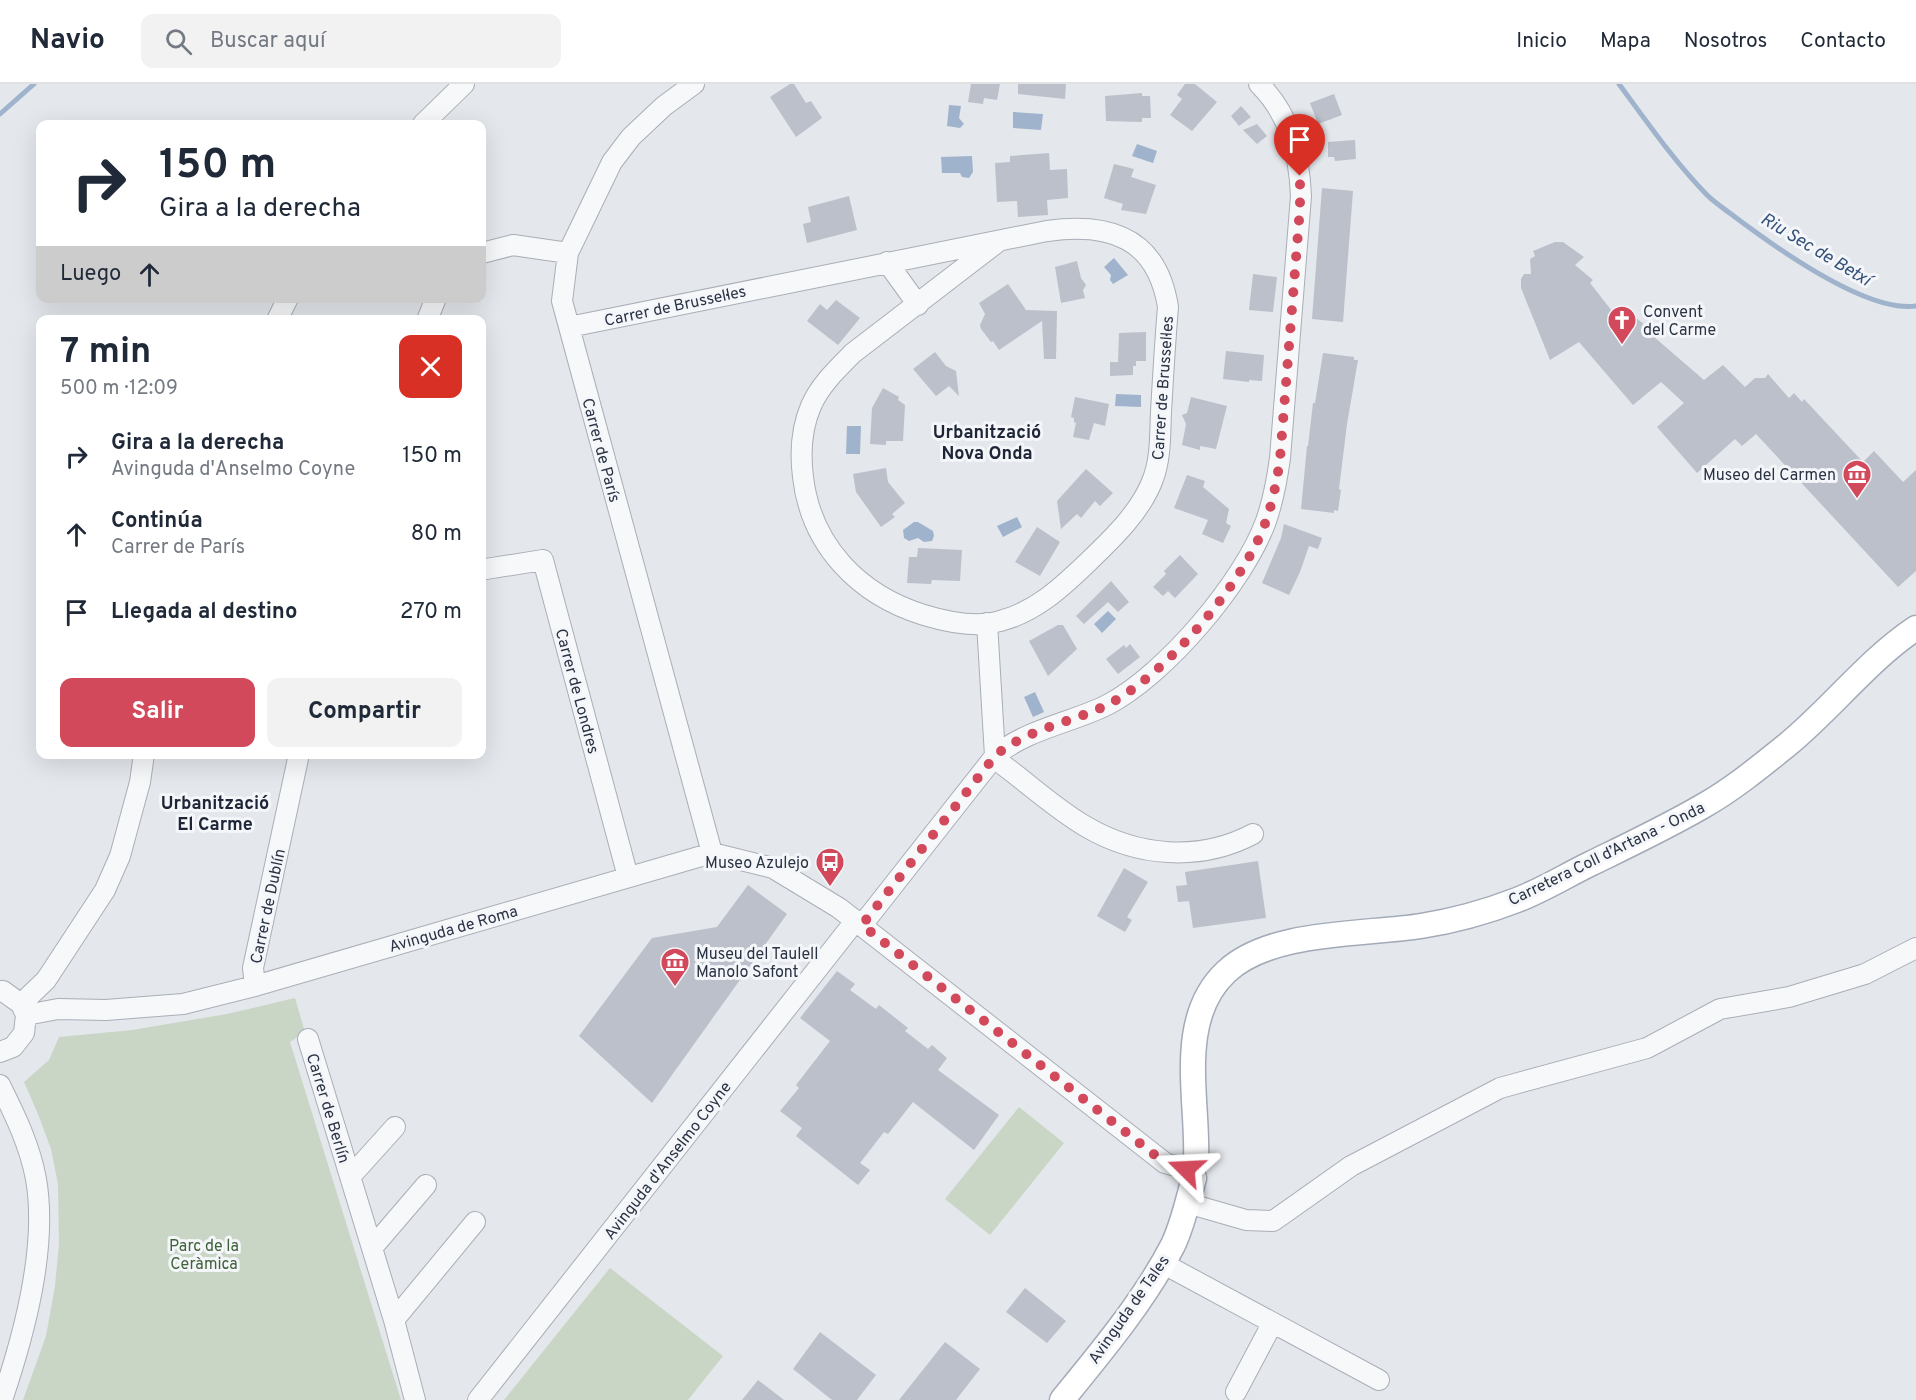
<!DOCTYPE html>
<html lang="es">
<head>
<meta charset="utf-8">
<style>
  body { margin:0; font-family:Overpass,sans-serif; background:#f2f2f3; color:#1f2937; height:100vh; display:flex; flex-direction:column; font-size:22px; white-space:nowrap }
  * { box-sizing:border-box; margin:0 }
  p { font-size:20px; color:#747a83 }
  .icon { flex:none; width:33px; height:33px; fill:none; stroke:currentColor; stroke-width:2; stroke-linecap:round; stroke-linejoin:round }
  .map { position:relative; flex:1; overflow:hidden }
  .panel { position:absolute; left:36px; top:231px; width:450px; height:444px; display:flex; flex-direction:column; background:#fff; border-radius:12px; box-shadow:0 6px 24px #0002 }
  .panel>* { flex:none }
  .guide { position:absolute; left:36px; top:36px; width:450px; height:183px; border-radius:12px; box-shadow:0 6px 24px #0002; background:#fff; color:#1f2937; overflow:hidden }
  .pin { position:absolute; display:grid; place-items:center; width:51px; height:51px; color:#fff; margin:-62px -26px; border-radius:50% 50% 50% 0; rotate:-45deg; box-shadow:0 0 6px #0007 }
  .pin .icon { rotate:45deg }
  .me { position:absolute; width:66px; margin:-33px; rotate:291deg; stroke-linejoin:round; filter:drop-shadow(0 0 4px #0008) }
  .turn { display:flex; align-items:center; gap:21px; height:126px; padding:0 24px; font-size:27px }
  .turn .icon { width:78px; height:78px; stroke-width:2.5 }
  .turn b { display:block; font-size:42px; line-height:51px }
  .then { display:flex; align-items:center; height:57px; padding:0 24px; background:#0003; gap:12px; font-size:22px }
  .round { display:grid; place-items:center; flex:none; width:63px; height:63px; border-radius:12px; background:#f2f2f3 }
  .summary { display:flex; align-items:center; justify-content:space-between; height:102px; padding:0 24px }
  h1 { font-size:36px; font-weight:700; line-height:45px }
  .button { display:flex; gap:12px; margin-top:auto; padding:12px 24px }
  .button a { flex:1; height:69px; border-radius:12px; background:#d1495b; color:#fff; font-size:24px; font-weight:700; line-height:69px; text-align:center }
  .button a+a { background:#f2f2f3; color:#1f2937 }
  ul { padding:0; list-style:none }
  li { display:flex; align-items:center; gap:18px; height:78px; padding:0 24px }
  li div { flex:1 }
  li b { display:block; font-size:22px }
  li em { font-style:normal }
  header { display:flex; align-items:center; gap:36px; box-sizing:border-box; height:84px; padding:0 30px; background:#fff; border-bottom:2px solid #e0e1e3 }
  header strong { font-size:28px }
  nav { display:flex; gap:33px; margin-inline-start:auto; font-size:21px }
  .search { width:420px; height:54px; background:#f2f2f3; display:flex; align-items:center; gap:15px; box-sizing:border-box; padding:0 21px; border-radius:12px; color:#747a83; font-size:22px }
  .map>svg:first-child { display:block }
  .green { fill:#c9d6c5 }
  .water { fill:#9fb4cc }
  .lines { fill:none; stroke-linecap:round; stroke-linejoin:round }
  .stream { stroke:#9fb4cc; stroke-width:5 }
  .building { fill:#bbc0ca }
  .minor-casing { stroke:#a9aeb7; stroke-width:22 }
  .major-casing { stroke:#a3abb8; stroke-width:27 }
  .minor { stroke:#f7f8fa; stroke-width:20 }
  .major { stroke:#fff; stroke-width:24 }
  .route { stroke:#d1495b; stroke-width:10; stroke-dasharray:0 18 }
  .labels { text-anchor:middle; stroke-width:6; stroke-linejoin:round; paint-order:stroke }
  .street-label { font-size:16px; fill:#2b3445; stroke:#f4f6f9 }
  .poi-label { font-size:16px; fill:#2b3445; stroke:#f4f6f9; text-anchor:start }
  .park-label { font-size:16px; fill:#3f6138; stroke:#f4f6f9 }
  .water-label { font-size:18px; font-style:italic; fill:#34527a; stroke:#f4f6f9 }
  .neighbourhood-label { font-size:18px; font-weight:bold; fill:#1d2536; stroke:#f4f6f9 }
</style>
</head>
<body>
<header>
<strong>Navio</strong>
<div class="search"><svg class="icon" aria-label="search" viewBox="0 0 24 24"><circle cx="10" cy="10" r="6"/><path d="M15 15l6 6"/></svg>Buscar aquí</div>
<nav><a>Inicio</a><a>Mapa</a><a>Nosotros</a><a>Contacto</a></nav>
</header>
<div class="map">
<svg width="1916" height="1316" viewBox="0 0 1916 1316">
  <rect width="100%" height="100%" fill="#e4e7ec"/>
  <path class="green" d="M295 914 305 948 290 958 401 1316H23L46 1252 55 1202 59 1160 58 1100 51 1065 38 1030 24 998 49 976 59 953 132 946 227 930Z
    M1019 1023 1064 1059 990 1151 945 1115Z
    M610 1184 723 1272 688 1316H504Z"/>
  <path class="water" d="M949 21 961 22 959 34 964 40 960 44 947 42Z
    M1013 28 1043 30 1041 46 1013 44Z
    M1137 60 1157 67 1153 79 1132 72Z
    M972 72 973 88 969 94 962 93 960 89H942L941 73Z
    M1114 174 1128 191 1113 200 1110 196 1111 191 1104 183Z
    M1116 310 1141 311V323L1115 322Z
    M847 342H861L860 370H846Z
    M1017 433 1022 443 1003 453 997 442Z
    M914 438H918L933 447 934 452 932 457 924 458 918 454 909 457 904 454 903 446Z
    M1108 527 1116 535 1102 549 1094 540Z
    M1035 608 1044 628 1033 633 1024 613Z"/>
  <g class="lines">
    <path class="stream" d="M1619 0C1647 38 1674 77 1707 111 1715 119 1726 126 1735 133 1775 163 1866 229 1916 222
      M0 30 34 0"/>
  </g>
  <path class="building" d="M790 0H794L806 19 811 17 822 34 796 53 770 13Z
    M971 0H1000L997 16 984 14 983 20 968 18Z
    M1018 0H1066L1065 15 1018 10Z
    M1185 0H1195L1217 18 1192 47 1170 31 1182 15 1177 11Z
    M1142 9V12H1150L1151 34H1142V38L1106 37 1105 12Z
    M1334 10 1342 31 1318 40 1310 19Z
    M1241 22 1251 33 1239 42 1231 32Z
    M1257 40 1267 52 1257 60 1243 46Z
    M1355 56 1356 75 1335 77 1334 73H1328V58Z
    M1049 69 1050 86 1067 85 1068 114 1047 116 1048 131 1018 133 1017 117 997 118 995 79 1010 78V72Z
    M1114 80 1134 85 1131 93 1156 101 1146 130 1121 126 1123 120 1104 114Z
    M1322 104 1353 107 1343 238 1312 235Z
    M849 112 857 146 807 159 803 140 811 138 808 123Z
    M1555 158H1563L1584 173 1575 181 1593 196 1590 199 1623 241 1632 231 1648 243 1646 246 1704 296 1723 281 1745 303 1755 294H1765L1768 290 1789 314 1794 309 1802 318 1804 315 1863 378 1874 367 1903 398 1916 386V487L1898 503 1756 350 1742 362 1735 355 1697 389 1657 343 1684 319 1661 298 1633 321 1579 258 1550 276 1521 204V195L1524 190H1531L1530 175 1535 172 1533 167Z
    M1077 177 1081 194 1086 201 1083 206 1085 214 1061 219 1055 183Z
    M1253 190 1277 193 1273 228 1249 226Z
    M1008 200 1026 226 1057 227 1056 275H1044L1042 237 999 266 993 257 991 258 981 245 980 241 985 230 979 219Z
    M836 216 860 234 838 261 807 237 820 220 827 226Z
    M1146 248V277H1136V282H1133V291L1110 292V278H1118L1119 249Z
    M1226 267 1264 271 1262 297 1249 296V298L1223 295Z
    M935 268 946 282 956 287 959 312 949 302 936 312 913 285Z
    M1323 269 1354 273V276H1358L1347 340 1339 405 1341 406 1338 427 1334 426V429L1301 425 1307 362H1308L1313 319H1315Z
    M883 304 899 313 898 316 905 321 903 357H886V361L870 360 872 324Z
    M1075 313 1109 320 1105 342 1094 339 1089 356 1073 353 1076 339 1074 338V334L1071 333Z
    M1191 313 1227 322 1216 365 1200 362V366L1182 361 1186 340 1182 331 1187 329Z
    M886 384 888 398 905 419 892 430 895 433 881 443 856 408 853 390Z
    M1086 385 1113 409 1100 422 1095 417 1081 434 1077 430 1061 445 1057 417Z
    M1187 391 1205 397 1203 403 1229 425 1226 439 1231 442 1223 459 1202 450 1208 436 1174 424Z
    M1284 440 1322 454 1318 465 1309 462 1300 488 1289 511 1262 499 1281 454Z
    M1037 443 1060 458 1040 492 1015 478Z
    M918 464 962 466 960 497 932 496 931 500 907 499 909 473H917Z
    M1180 471 1198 490 1175 514 1168 507 1163 512 1153 503 1166 490 1164 487Z
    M1111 497 1129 518 1118 528 1108 518 1084 540 1076 532Z
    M1058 541H1063L1077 565 1048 592 1029 557Z
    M1130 560 1140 573 1118 590 1106 575 1124 561 1126 564Z
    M1258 777 1266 834 1193 844 1189 817 1178 818 1176 802 1187 801 1185 788Z
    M1124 784 1148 798 1127 833 1132 836 1125 848 1097 832Z
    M748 801 787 830 652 1019 579 952 652 854 717 843Z
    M837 887 855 900 850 906 876 925 879 921 908 944 905 947 928 965 932 961 947 974 938 986 999 1031 974 1066 913 1018 888 1050 884 1048 860 1079 870 1086 858 1101 796 1052 802 1044 780 1027 799 1004 796 1001 830 957 800 934Z
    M1025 1204 1066 1237 1047 1259 1006 1228Z
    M820 1248 876 1291 857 1316H832L793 1285Z
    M945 1258 980 1285 956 1316H899Z
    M758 1296 784 1316H742Z"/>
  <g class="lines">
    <g class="minor-casing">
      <path id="minor" d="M694 0 664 22 631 53 612 78 568 169 562 217 712 769
        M423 40 464 0
        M482 169 513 161 568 169
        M887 178 918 221
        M277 236 288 214
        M427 236 436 214
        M569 243 1047 147C1110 138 1157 154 1168 223 1165 258 1163 293 1161 328 1160 350 1161 374 1153 395 1141 428 1111 456 1086 480 1061 504 1035 528 1000 537 977 544 947 538 924 531 859 511 811 462 803 393 800 369 801 345 811 322 820 301 838 284 853 269L999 157
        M486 485 543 476 628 793
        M987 539 995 672 1003 681C1030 701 1056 725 1085 742 1137 773 1200 778 1253 750
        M862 841 995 672C1027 645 1071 639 1107 621 1165 591 1244 498 1266 437 1273 417 1277 396 1280 374L1301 112C1299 69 1290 31 1259 0
        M255 902 253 884 299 670
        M0 907H3L21 920 26 931 24 949 13 963 0 968
        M21 920 46 896 105 806 120 772 140 698 144 670
        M26 931 58 925 106 926 183 920 255 902 712 769 773 784 839 824 1165 1079 1186 1085
        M308 955 394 1236 415 1316
        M0 1001C15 1031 30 1062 36 1095 48 1164 24 1251 2 1316
        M350 1093 395 1043
        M1187 1119 1246 1136 1273 1137 1351 1082 1500 1004 1647 964 1720 925 1789 913 1865 890 1916 864
        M372 1164 426 1101
        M1162 1179 1379 1296
        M394 1236 475 1138
        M1236 1308 1272 1240
        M478 1316 856 836"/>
    </g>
    <g class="major-casing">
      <path id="major" d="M1196 1078C1199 1017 1175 936 1226 888 1270 846 1364 851 1421 842 1453 837 1486 828 1517 816 1543 806 1567 791 1592 779 1629 761 1667 743 1703 722 1733 705 1761 682 1787 661 1832 624 1868 576 1916 544
        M1062 1316C1102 1267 1144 1217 1173 1161 1183 1140 1188 1116 1194 1094"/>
    </g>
    <use href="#minor" class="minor"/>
    <use href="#major" class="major"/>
  </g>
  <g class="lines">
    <path class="route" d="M1186 1085 1165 1079 862 841 995 672C1026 645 1071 639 1107 621 1165 592 1245 498 1266 437 1273 417 1277 396 1280 375L1300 124V92"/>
  </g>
  <defs>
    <g id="church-pin" transform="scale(1.5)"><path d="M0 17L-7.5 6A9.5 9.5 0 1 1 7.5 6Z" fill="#d1495b" stroke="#f4f6f9"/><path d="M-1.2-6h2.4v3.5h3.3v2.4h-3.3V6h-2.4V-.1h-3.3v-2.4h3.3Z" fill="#fff"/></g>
    <g id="museum-pin" transform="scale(1.5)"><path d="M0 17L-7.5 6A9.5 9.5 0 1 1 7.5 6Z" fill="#d1495b" stroke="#f4f6f9"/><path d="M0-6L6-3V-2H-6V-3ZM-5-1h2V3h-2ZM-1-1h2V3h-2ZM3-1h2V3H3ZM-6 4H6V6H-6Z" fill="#fff"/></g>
    <g id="bus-pin" transform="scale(1.5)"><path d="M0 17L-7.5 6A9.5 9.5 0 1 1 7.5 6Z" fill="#d1495b" stroke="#f4f6f9"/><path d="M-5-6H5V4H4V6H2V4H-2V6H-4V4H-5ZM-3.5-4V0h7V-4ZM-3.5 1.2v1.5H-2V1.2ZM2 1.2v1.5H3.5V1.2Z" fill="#fff"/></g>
  </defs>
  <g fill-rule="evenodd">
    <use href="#church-pin" x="1622" y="236"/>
    <use href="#museum-pin" x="1857" y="390"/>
    <use href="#bus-pin" x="830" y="778"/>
    <use href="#museum-pin" x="675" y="878"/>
  </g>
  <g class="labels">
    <g class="street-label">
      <text transform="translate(675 221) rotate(-12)" y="6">Carrer de Brussel·les</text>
      <text transform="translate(1162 304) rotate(-86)" y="6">Carrer de Brussel·les</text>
      <text transform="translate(602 366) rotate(75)" y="6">Carrer de París</text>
      <text transform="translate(578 607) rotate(75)" y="6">Carrer de Londres</text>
      <text transform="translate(1606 769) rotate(-26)" y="6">Carretera Coll d’Artana - Onda</text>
      <text transform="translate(267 822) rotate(-78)" y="6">Carrer de Dublín</text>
      <text transform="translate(453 844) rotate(-16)" y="6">Avinguda de Roma</text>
      <text transform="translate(329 1024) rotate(73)" y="6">Carrer de Berlín</text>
      <text transform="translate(667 1076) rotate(-52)" y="6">Avinguda d'Anselmo Coyne</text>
      <text transform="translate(1128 1225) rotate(-55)" y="6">Avinguda de Tales</text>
    </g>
    <g class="poi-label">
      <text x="1643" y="233">Convent<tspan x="1643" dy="18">del Carme</tspan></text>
      <text x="1836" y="396" text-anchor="end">Museo del Carmen</text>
      <text x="809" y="784" text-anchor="end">Museo Azulejo</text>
      <text x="696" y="875">Museu del Taulell<tspan x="696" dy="18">Manolo Safont</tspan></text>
    </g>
    <g class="park-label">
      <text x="204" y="1167">Parc de la<tspan x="204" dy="18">Ceràmica</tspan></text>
    </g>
    <g class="water-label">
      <text transform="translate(1816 165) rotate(31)" y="6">Riu Sec de Betxí</text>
    </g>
    <g class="neighbourhood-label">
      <text x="987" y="354">Urbanització<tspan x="987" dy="21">Nova Onda</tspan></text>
      <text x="215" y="725">Urbanització<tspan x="215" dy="21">El Carme</tspan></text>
    </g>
  </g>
</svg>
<div class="pin" style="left:1300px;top:92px;background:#d93025"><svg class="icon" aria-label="arrive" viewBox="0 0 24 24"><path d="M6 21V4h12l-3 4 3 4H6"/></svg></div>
<svg class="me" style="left:1186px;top:1085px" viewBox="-20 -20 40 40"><path d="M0-17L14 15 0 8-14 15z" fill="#d1495b" stroke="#fff" stroke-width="4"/></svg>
<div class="guide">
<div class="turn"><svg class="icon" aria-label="right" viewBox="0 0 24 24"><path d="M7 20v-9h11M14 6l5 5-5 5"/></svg><div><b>150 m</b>Gira a la derecha</div></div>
<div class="then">Luego<svg class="icon" aria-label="ahead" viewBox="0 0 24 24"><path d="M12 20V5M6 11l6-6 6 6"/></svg></div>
</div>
<section class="panel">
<div class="summary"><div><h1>7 min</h1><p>500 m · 12:09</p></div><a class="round" style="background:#d93025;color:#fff"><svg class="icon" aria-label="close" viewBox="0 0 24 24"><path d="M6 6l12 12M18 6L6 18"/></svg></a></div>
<ul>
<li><svg class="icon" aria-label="right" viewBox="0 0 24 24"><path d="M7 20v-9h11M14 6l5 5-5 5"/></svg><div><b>Gira a la derecha</b><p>Avinguda d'Anselmo Coyne</p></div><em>150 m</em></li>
<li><svg class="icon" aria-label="ahead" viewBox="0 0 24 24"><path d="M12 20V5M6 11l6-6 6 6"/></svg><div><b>Continúa</b><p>Carrer de París</p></div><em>80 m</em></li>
<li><svg class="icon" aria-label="arrive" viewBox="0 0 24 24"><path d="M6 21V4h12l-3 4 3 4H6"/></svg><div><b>Llegada al destino</b></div><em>270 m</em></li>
</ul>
<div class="button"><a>Salir</a><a>Compartir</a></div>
</section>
</div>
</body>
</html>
